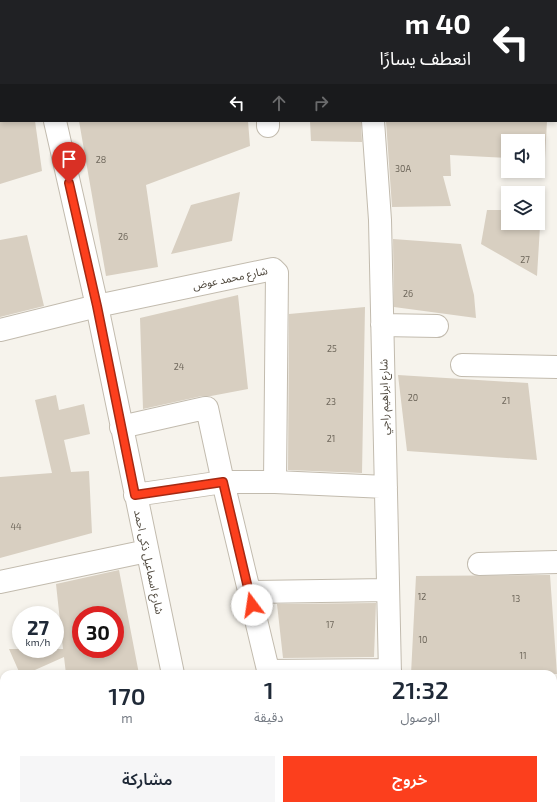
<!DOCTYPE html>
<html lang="ar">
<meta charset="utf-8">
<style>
:root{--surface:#fff;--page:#f6f6f7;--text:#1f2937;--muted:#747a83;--accent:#fc3f1d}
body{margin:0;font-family:"Exo 2","Noto Sans Arabic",sans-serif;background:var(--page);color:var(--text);direction:rtl;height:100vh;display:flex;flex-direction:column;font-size:15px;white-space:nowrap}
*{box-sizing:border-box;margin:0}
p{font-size:13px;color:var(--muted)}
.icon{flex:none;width:22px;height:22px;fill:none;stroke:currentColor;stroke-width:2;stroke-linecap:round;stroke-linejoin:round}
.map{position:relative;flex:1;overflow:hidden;direction:ltr}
.sheet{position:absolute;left:0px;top:670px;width:557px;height:140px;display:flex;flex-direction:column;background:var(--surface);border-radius:12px 12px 0 0;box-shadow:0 2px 6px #0003;direction:rtl}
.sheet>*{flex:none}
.hud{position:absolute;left:0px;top:0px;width:557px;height:122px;box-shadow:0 2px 6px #0003;direction:rtl;background:#202124;color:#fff;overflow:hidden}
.fabs{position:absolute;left:501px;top:134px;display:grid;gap:8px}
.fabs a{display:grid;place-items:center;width:44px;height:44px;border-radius:0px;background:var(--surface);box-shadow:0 2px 6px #0003;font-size:20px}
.speed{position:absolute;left:12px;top:606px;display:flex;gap:8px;font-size:20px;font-weight:700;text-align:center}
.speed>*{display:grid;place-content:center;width:52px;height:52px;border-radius:50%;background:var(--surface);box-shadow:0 2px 6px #0003;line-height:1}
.speed small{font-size:10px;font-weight:400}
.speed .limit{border:6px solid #d22;background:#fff;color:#111}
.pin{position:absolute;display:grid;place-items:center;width:34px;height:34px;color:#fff;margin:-41px -17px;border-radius:50% 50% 50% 0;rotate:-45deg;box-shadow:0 0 4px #0007}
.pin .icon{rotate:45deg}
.me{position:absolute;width:44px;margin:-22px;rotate:346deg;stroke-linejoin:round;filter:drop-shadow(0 0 3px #0008)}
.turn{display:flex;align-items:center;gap:14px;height:84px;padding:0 20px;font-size:18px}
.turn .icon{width:52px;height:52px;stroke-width:2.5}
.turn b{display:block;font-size:28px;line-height:34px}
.lanes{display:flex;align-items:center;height:38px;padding:0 20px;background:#0003;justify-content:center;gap:20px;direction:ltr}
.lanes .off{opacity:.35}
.eta{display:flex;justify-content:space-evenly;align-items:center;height:68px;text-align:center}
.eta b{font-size:24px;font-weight:600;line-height:28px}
.action{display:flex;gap:8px;margin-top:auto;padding:8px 20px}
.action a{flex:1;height:46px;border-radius:0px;background:var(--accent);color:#fff;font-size:16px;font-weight:600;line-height:46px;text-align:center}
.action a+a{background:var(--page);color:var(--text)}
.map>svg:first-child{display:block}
.building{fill:#d8cfc1;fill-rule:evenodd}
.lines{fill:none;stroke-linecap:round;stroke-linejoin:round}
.minor-casing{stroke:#c2bbae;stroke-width:24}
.minor{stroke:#fff;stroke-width:22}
.route-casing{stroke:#a42913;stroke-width:10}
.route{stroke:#fc3f1d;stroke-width:7}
.labels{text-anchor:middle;stroke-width:3;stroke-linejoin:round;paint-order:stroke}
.number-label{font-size:9px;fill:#6e675b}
.street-label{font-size:11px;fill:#4b4439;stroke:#fff}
</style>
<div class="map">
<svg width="557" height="810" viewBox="0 0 557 810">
<rect width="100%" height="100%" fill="#f6f3ec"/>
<path class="building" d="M0 121H35L42 171 0 184Z
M79 121H248L250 146 146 185 158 267 106 276Z
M310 121H361L362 142 311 141Z
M386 121H547L545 159H538V141H508V158L450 155 451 176H443L451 206 392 207Z
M240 192 232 241 171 254 191 205Z
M487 210H508V223H538V210H541L537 276 481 244Z
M27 235 44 306 0 317V240Z
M393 239 461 244 474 295 476 318 394 307Z
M238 295 248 389 211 396H202L143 409 140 318Z
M365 307 362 473 288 470 289 314Z
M398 375 528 383 537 460 407 451Z
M56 395 59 410 84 404 90 434 64 440 71 472 89 471 92 533 0 558V477L52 473 35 400Z
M119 570 139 674H66L64 657 26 674H20L9 649H63L56 584ZM81 615H115V649H81Z
M550 575 557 674H411L416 576Z
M376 603 374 657 283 658 277 604Z"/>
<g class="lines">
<g class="minor-casing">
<path id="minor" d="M29 0V1
M361 1 363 0
M0 89 1 88
M55 121 97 306 173 674
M268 121V126
M373 121 380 220 390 674
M382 325 437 326
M0 330 97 306 273 269 277 273 275 482
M462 365 557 367
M121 427 205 408H207L223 482 269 674
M135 495 223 482H275L386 487
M479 564 557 562
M0 582 147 551
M249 592 388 590
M268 671 390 670
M553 759H557
M202 806 203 810
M393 806V810
M90 810 108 806"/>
</g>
<use href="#minor" class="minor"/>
</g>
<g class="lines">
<g class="route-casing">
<path id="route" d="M69 183 97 306 135 495 223 482 252 605"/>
</g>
<use href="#route" class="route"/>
</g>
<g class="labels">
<g class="number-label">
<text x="101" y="163">28</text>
<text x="403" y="172">30A</text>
<text x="123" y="240">26</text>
<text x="525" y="263">27</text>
<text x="408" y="297">26</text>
<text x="332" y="352">25</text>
<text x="179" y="370">24</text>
<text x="413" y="401">20</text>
<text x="506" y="404">21</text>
<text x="331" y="405">23</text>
<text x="331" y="442">21</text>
<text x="16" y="530">44</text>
<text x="422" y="600">12</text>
<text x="516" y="602">13</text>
<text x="330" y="628">17</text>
<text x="423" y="643">10</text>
<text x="523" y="659">11</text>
</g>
<g class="street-label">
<text transform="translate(230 278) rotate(-12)" y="4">شارع محمد عوض</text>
<text transform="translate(384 397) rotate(-91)" y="4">شارع ابراهيم راجي</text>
<text transform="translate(149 562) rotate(78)" y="4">شارع اسماعيل ذكى احمد</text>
</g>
</g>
</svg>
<div class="fabs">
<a><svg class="icon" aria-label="sound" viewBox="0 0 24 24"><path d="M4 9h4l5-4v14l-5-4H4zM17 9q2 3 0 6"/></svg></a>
<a><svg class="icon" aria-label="layers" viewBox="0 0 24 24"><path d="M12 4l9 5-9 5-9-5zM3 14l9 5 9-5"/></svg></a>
</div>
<div class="speed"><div>27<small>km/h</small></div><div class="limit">30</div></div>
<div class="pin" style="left:69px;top:183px;background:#d93025"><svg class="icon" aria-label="arrive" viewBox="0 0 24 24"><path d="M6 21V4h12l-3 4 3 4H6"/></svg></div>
<svg class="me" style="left:252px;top:605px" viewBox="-20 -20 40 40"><circle r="19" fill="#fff"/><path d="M0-13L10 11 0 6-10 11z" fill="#fc3f1d"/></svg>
<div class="hud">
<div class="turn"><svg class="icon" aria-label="left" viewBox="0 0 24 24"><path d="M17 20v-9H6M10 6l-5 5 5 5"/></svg><div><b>40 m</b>انعطف يسارًا</div></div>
<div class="lanes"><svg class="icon" aria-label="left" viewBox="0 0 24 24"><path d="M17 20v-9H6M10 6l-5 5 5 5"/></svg><svg class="icon off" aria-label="ahead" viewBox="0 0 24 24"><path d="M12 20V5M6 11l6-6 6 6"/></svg><svg class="icon off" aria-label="right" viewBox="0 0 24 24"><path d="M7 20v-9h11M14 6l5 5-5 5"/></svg></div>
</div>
<section class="sheet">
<div class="eta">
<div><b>21:32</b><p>الوصول</p></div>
<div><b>1</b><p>دقيقة</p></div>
<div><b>170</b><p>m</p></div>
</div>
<div class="action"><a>خروج</a><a>مشاركة</a></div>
</section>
</div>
